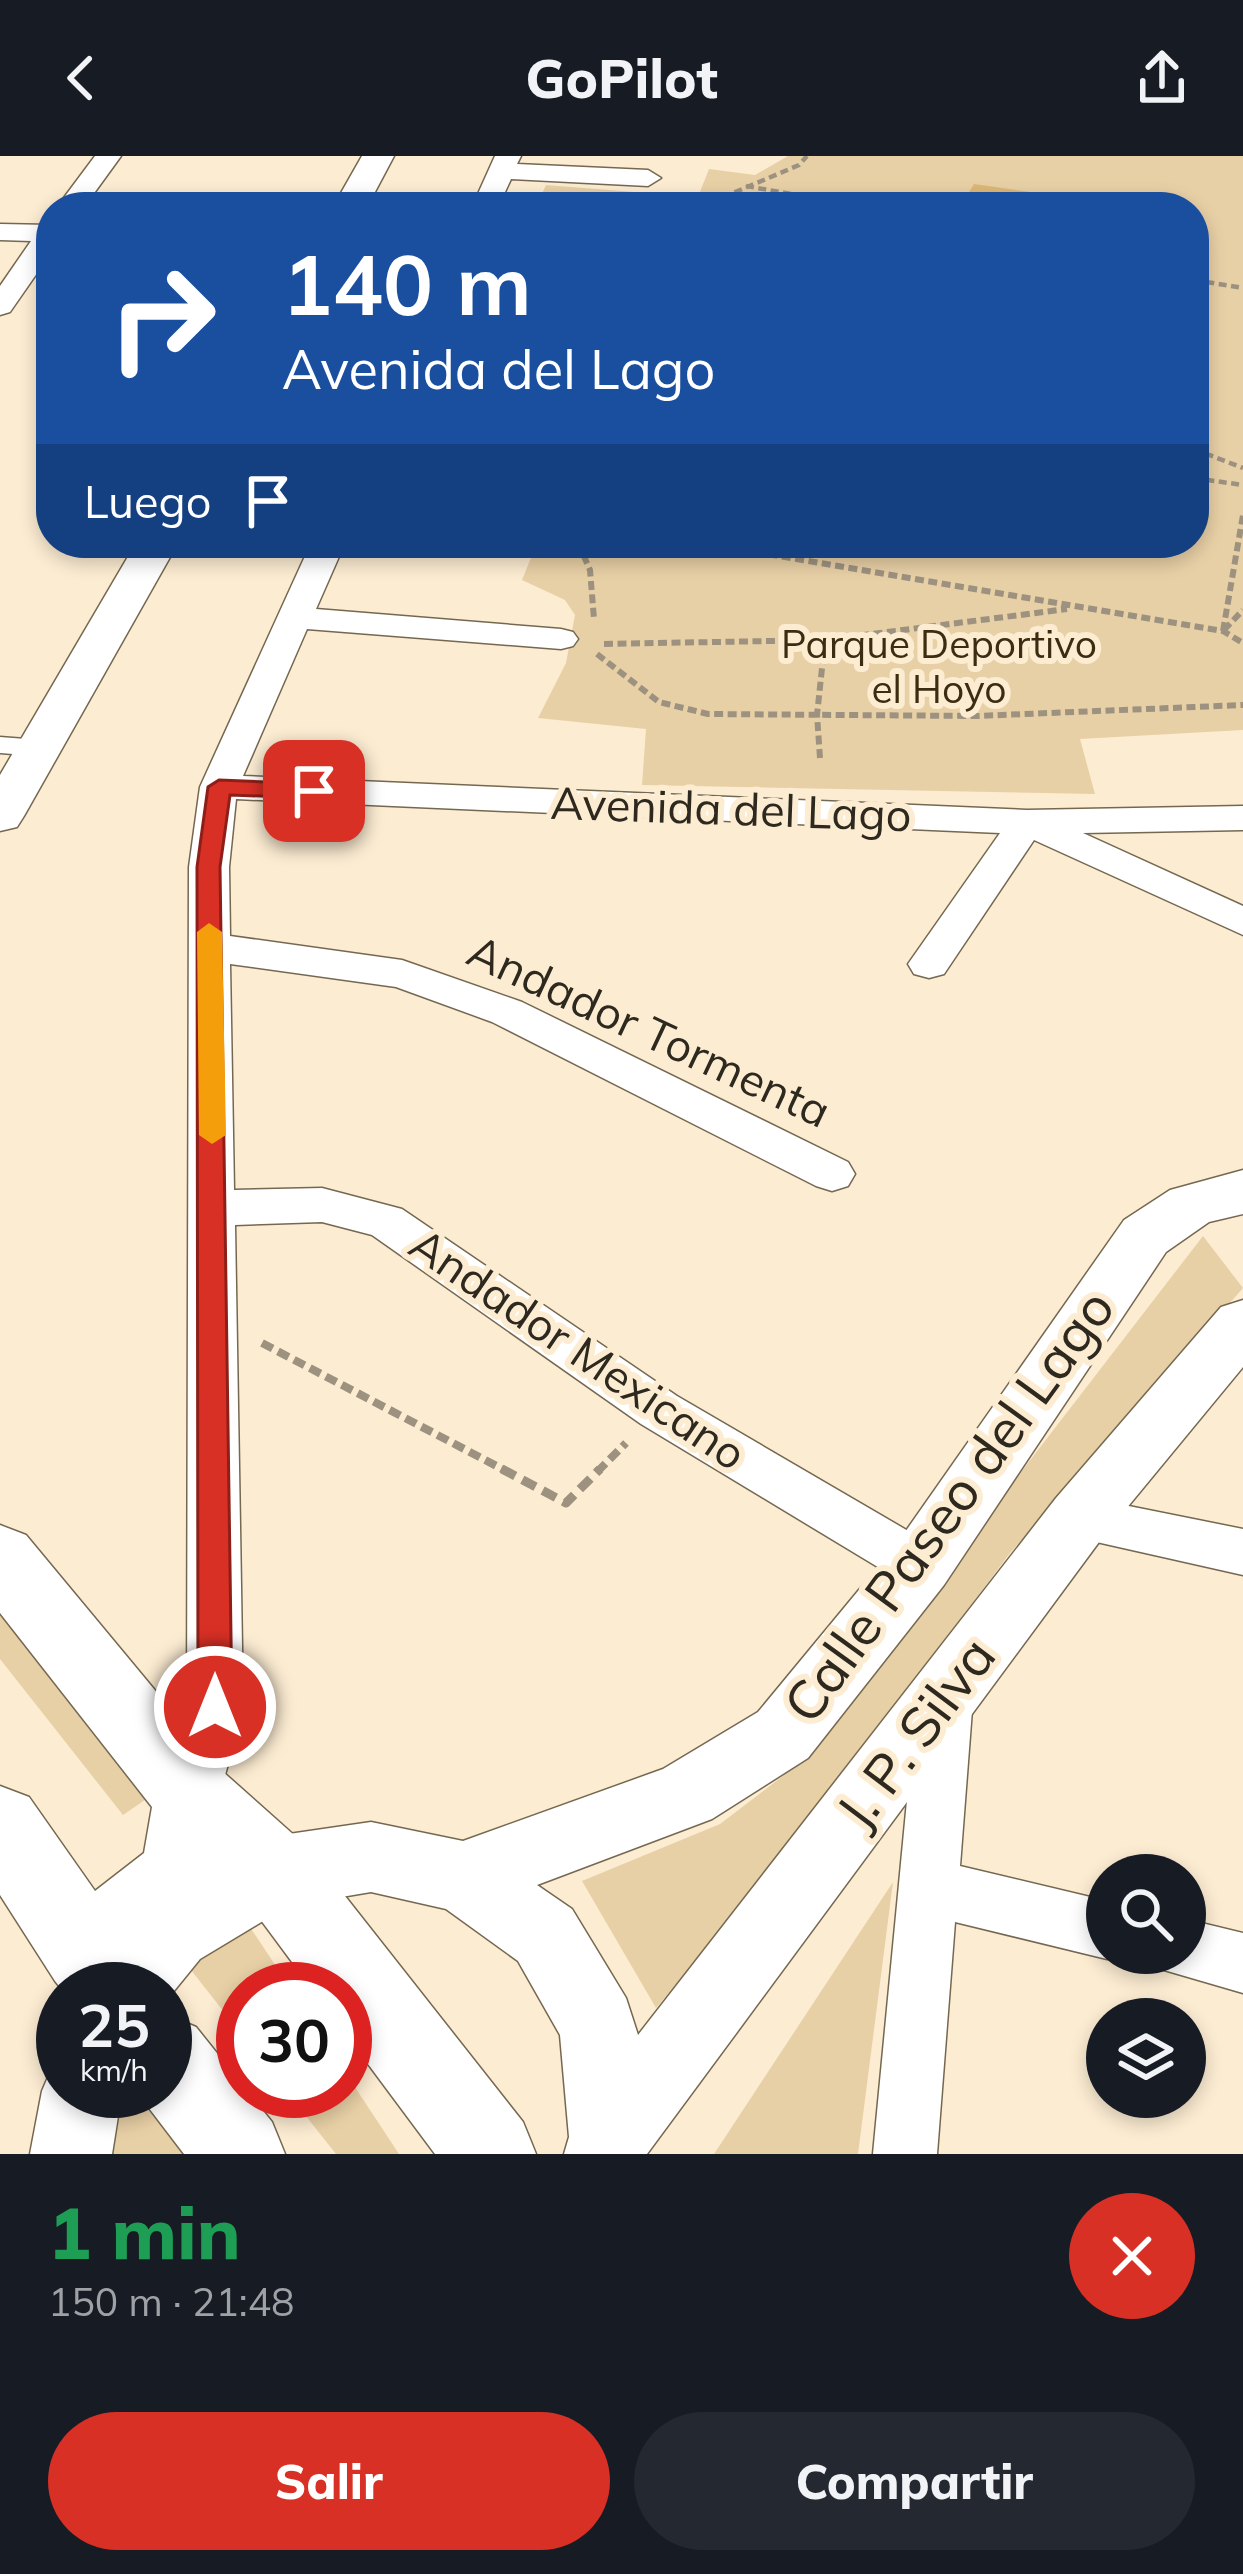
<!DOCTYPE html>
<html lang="es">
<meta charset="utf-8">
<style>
:root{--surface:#171b24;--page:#242831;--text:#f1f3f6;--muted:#9ea1a6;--accent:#d93025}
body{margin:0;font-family:Mulish,sans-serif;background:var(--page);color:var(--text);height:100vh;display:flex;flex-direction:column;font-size:45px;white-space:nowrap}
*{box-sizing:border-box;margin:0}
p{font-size:39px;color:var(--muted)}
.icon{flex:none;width:66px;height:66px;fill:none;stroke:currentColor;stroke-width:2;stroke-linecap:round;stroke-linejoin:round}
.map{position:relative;height:1998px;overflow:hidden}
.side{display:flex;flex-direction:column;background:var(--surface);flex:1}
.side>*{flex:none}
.guide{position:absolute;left:36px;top:36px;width:1173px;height:366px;border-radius:48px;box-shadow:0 6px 18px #0003;background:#1a4fa0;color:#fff;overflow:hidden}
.fabs{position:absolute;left:1086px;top:1698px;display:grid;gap:24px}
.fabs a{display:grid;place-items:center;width:120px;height:120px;border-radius:50%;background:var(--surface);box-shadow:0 6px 18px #0003;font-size:60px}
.speed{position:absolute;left:36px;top:1806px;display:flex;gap:24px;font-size:60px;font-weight:700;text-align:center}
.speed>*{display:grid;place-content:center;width:156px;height:156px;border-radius:50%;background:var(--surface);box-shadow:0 6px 18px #0003;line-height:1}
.speed small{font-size:30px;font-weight:400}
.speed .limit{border:18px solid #d22;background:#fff;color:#111}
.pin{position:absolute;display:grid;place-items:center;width:102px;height:102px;color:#fff;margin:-51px;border-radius:24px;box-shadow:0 6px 18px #0006}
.me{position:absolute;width:132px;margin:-66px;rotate:0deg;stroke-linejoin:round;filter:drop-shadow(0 0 9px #0008)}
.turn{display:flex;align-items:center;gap:42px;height:252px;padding:0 48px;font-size:54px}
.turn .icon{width:156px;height:156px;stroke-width:2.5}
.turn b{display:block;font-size:84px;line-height:102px}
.then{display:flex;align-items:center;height:114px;padding:0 48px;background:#0003;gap:24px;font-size:45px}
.round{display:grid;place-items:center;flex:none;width:126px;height:126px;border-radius:63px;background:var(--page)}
.overview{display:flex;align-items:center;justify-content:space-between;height:204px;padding:0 48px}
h1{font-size:72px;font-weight:800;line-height:90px;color:#1e9e55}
.action{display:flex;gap:24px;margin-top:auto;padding:24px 48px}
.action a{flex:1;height:138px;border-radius:72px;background:var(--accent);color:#fff;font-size:48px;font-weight:800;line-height:138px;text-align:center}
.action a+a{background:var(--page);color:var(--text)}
header{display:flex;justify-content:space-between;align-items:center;height:156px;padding:0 48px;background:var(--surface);font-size:54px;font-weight:800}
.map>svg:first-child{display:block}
.green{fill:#e8d0a6}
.water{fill:#ddb877}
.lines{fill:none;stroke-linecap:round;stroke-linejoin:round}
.pedestrian-casing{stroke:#756851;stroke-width:3}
.minor-casing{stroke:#756851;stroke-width:3}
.tertiary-casing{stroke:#756851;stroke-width:3}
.secondary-casing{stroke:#756851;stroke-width:3}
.path-far3{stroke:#9d927f;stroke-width:4.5;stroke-dasharray:8 4.5;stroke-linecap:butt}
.path-far2{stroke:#9d927f;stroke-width:6;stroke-dasharray:9 4.5;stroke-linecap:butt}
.path-far1{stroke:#9d927f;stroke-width:8;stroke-dasharray:12 6;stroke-linecap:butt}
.path{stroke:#9d927f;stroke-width:9;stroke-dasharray:15 8;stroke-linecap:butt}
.pedestrian{fill:#fff;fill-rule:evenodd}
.minor{fill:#fff;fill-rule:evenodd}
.tertiary{fill:#fff;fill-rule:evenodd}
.secondary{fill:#fff;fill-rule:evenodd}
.route{fill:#d93025;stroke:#8d1f18;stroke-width:3}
.slow{fill:#f59e0b}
.labels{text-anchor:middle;stroke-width:12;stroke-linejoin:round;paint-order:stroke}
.far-park-label{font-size:39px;fill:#3d2d10;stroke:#fcecd2}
.street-label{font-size:45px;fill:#2e291f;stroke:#fcecd2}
.near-street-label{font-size:54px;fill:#2e291f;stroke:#fcecd2}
</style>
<header><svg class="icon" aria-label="back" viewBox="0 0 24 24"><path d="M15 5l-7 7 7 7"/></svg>GoPilot<svg class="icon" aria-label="share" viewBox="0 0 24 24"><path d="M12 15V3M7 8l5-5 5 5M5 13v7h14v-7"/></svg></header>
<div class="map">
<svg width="1243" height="1998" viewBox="0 0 1243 1998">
<rect width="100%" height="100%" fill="#fcecd2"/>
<path class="green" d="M788 0H1243V574L1080 583 1095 638 642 629 646 573 538 562 566 507 575 459 565 444 522 424 537 387H1194V51H536L546 29 698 41 709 13 755 19Z
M1203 1080 1243 1132 1010 1397 775 1711 656 1852 582 1725 720 1668 792 1613Z
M0 1441 155 1637 123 1659 0 1503Z
M893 1726 858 1998H714Z
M244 1762 291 1833H243V1880L187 1809Z
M345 1916 399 1998H336L286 1935H345Z
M105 1935H164L203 1998H101Z"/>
<path class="water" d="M974 28 1094 45 1091 51H960Z"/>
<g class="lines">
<g class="pedestrian-casing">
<path id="pedestrian" d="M0 581 39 584 53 592 39 600 0 597Z"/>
</g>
<g class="minor-casing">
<path id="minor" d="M95 0H121L84 51H57Z
M495 0H521L517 8 648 14 661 22 648 30 511 23 498 51H472Z
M0 68 51 69V97L10 156 0 159V130L31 85 0 84Z
M311 387H345L316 453 561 473 573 476 578 483 573 490 561 493 307 473 243 620 1027 654 1243 650V674L1083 677 1243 750V779L1034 684 944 818 929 822 914 818 908 808 1000 677 236 643 229 711 230 780 402 804 522 846 848 1006 855 1018 848 1030 832 1035 816 1030 492 866 396 831 230 808 234 1034 322 1032 402 1053 677 1240 939 1393 946 1409 939 1425 920 1432 901 1425 641 1268 372 1079 322 1066 235 1069 243 1551 214 1661 194 1669 174 1661 165 1642 187 1551 189 711 200 631Z
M1079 1340 1243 1373V1419L1061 1378 1053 1362 1061 1346Z
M945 1516 965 1523 973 1541 960 1710 1107 1745V1797H1123L1107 1803 955 1766 937 1998H873L917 1541 925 1523Z
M1185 1763 1243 1777V1837L1164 1814 1156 1797H1185Z"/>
</g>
<g class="tertiary-casing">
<path id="tertiary" d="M362 0H394L367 51H333Z
M136 387H178L24 660 17 671 0 675V619Z
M1243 1014V1058L1209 1066 1166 1096 944 1429 808 1602 712 1663 537 1729 572 1753 626 1842 638 1879 1056 1342 1221 1151 1243 1144V1211L1102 1382 647 1998H564L569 1981 560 1879 518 1805 446 1753 371 1736 288 1750 200 1803 165 1846V1833H87L99 1806 146 1751 249 1691 275 1680 371 1666 463 1685 663 1613 758 1556 896 1389 1124 1064 1170 1034Z
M63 1903V1935H122L112 1998H30L42 1935 54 1907Z"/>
</g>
<g class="secondary-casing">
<path id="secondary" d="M0 1369 26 1379 222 1615 304 1688 523 1966 536 1998H435L345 1877V1833H312L246 1744 222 1721 211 1746 142 1803 155 1833 63 1835 55 1825 0 1739V1630L29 1641 95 1735 144 1697 152 1651 0 1457Z
M165 1858 196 1871 272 1966 285 1998H184L136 1935H165Z"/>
</g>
<path class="path-far3" d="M746 30 865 51
M700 51 799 9 807 0
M1194 124 1243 132
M1194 293 1243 312
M1194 322 1243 329"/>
<path class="path-far2" d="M578 387 590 414 594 463
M702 387 1223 475 1243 487
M1224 474 1243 454
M1223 475 1243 359
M604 488 825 484 1067 453
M597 498 659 546 708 558 977 560 1243 549
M820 602 817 559 825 484"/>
<path class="path-far1" d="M262 1187 508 1316
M597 1316 626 1287"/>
<path class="path" d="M502 1313 566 1347 600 1313"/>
<use href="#pedestrian" class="pedestrian"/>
<use href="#minor" class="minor"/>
<use href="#tertiary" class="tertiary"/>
<use href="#secondary" class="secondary"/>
</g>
<path class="route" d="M219 624 314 628 326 635 314 642 230 639 220 711 232 1551 227 1562 215 1566 203 1562 198 1551 197 711 208 631Z"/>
<path class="slow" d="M209 767 222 776 226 979 212 988 199 979 197 776Z"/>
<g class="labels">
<g class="far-park-label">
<text x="939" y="502">Parque Deportivo<tspan x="939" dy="45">el Hoyo</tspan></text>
</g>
<g class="street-label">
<text transform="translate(731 653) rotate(2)" y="16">Avenida del Lago</text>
<text transform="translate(649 875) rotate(25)" y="16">Andador Tormenta</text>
<text transform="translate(578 1193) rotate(34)" y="16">Andador Mexicano</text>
</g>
<g class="near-street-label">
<text transform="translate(949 1350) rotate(-54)" y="19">Calle Paseo del Lago</text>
<text transform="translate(916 1577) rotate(-53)" y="19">J. P. Silva</text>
</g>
</g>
</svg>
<div class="fabs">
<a><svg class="icon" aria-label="search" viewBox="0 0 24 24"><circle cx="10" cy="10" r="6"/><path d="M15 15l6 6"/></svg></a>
<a><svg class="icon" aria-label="layers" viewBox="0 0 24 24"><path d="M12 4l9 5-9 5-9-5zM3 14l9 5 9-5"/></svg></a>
</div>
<div class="speed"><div>25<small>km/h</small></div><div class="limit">30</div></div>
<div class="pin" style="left:314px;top:635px;background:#d93025"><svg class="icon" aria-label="arrive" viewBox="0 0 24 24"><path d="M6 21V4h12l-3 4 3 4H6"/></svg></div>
<svg class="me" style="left:215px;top:1551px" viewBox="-20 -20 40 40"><circle r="17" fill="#d93025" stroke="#fff" stroke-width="3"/><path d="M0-11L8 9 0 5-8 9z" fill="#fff"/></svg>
<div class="guide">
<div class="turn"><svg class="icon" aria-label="right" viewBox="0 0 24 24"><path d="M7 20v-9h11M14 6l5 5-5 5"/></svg><div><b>140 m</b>Avenida del Lago</div></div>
<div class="then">Luego<svg class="icon" aria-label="arrive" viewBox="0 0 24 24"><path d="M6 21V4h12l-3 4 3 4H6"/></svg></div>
</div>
</div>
<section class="side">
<div class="overview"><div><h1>1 min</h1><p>150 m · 21:48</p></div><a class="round" style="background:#d93025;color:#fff"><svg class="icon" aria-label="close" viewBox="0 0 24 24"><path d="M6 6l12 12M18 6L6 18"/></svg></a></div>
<div class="action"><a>Salir</a><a>Compartir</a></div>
</section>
